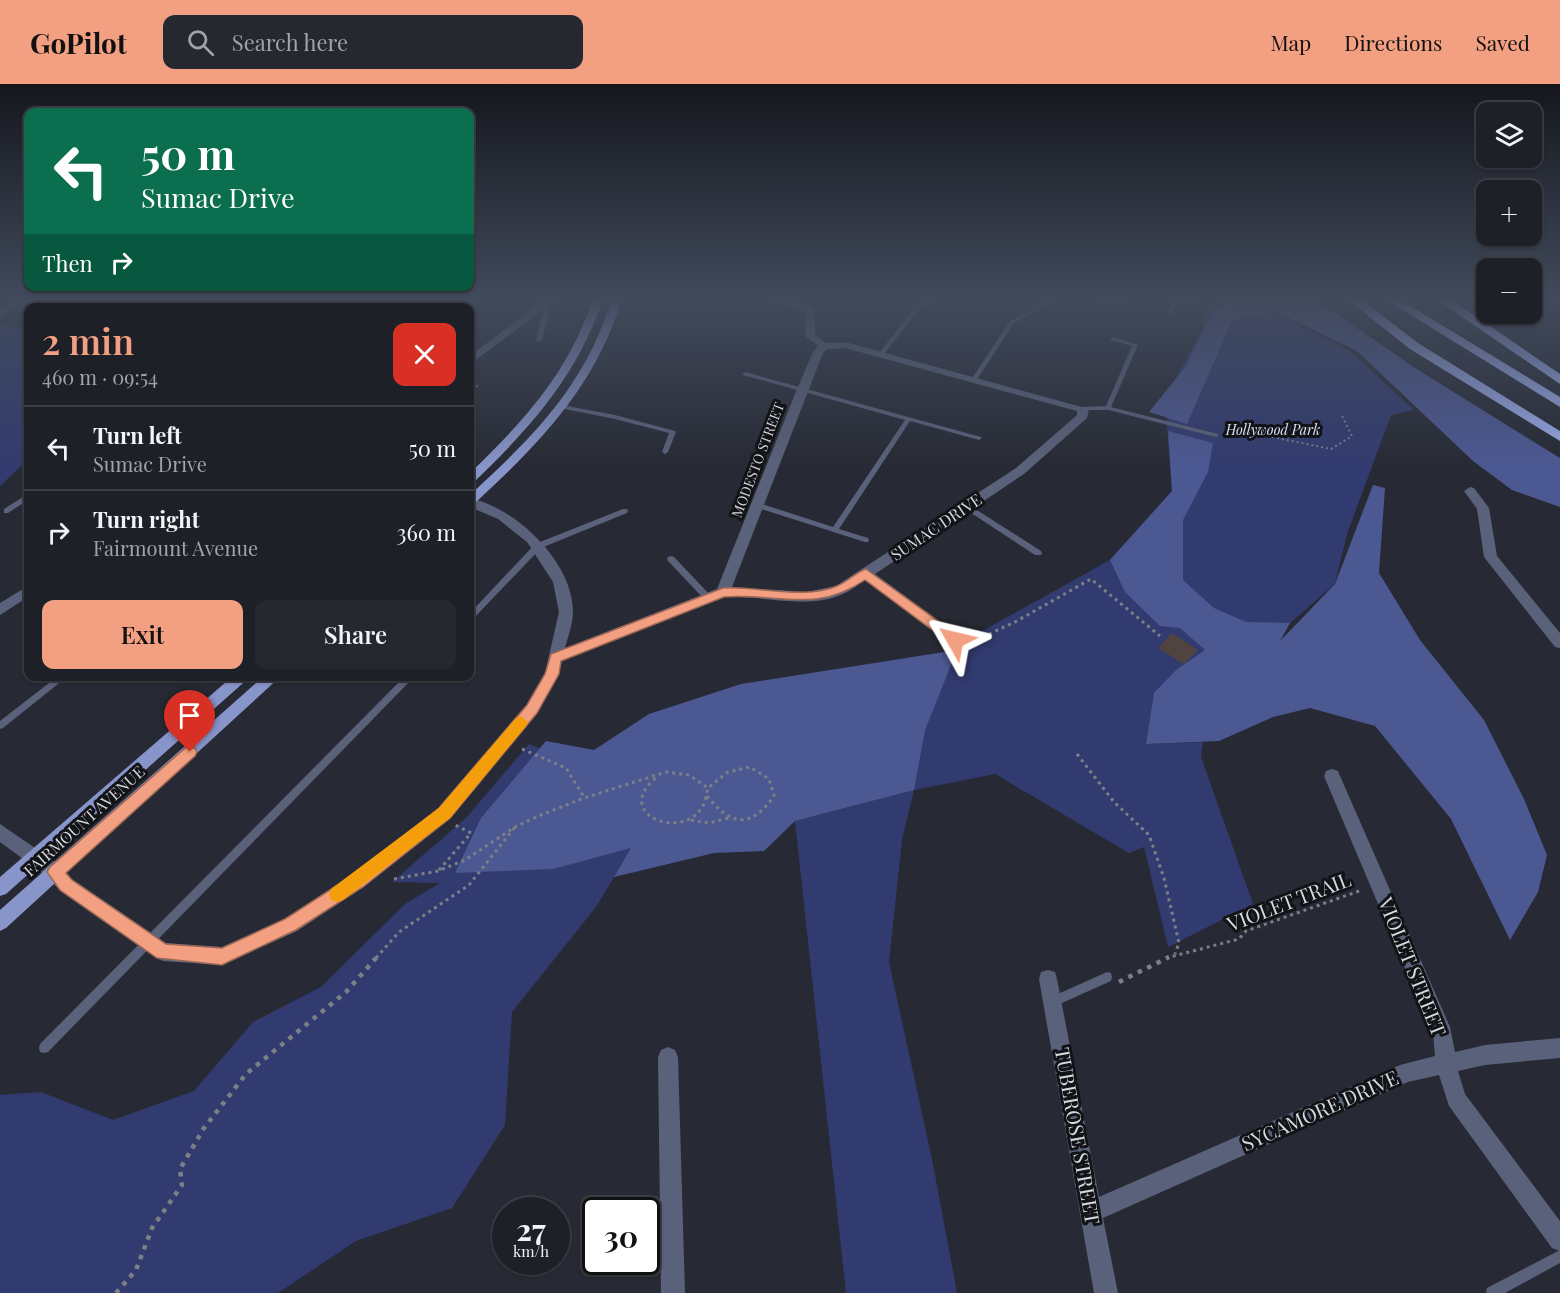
<!DOCTYPE html>
<meta charset="utf-8">
<style>
:root{--surface:#1d2027;--page:#25282f;--text:#f1f3f6;--muted:#a0a3a7;--line:#3b3e44;--accent:#f2a081}
body{margin:0;font-family:"Playfair Display",serif;background:var(--page);color:var(--text);height:100vh;display:flex;flex-direction:column;font-size:22px;white-space:nowrap}
*{box-sizing:border-box;margin:0}
p{font-size:20px;color:var(--muted)}
.icon{flex:none;width:33px;height:33px;fill:none;stroke:currentColor;stroke-width:2;stroke-linecap:round;stroke-linejoin:round}
.map{position:relative;flex:1;overflow:hidden}
.drawer{position:absolute;left:24px;top:219px;width:450px;height:378px;display:flex;flex-direction:column;background:var(--surface);border-radius:12px;box-shadow:0 2px 4px #0004,0 0 0 2px var(--line)}
.drawer>*{flex:none}
.banner{position:absolute;left:24px;top:24px;width:450px;height:183px;border-radius:12px;box-shadow:0 2px 4px #0004,0 0 0 2px var(--line);background:#0b6e4f;color:#fff;overflow:hidden}
.controls{position:absolute;left:1476px;top:18px;display:grid;gap:12px}
.controls a{display:grid;place-items:center;width:66px;height:66px;border-radius:12px;background:var(--surface);box-shadow:0 2px 4px #0004,0 0 0 2px var(--line);font-size:30px}
.speed{position:absolute;left:492px;top:1113px;display:flex;gap:12px;font-size:30px;font-weight:700;text-align:center}
.speed>*{display:grid;place-content:center;width:78px;height:78px;border-radius:50%;background:var(--surface);box-shadow:0 2px 4px #0004,0 0 0 2px var(--line);line-height:1}
.speed small{font-size:15px;font-weight:400}
.speed .limit{border:3px solid #111;border-radius:9px;background:#fff;color:#111}
.pin{position:absolute;display:grid;place-items:center;width:51px;height:51px;color:#fff;margin:-62px -26px;border-radius:50% 50% 50% 0;rotate:-45deg;box-shadow:0 0 6px #0007}
.pin .icon{rotate:45deg}
.me{position:absolute;width:66px;margin:-33px;rotate:307deg;stroke-linejoin:round;filter:drop-shadow(0 0 4px #0008)}
.turn{display:flex;align-items:center;gap:21px;height:126px;padding:0 18px;font-size:27px}
.turn .icon{width:78px;height:78px;stroke-width:2.5}
.turn b{display:block;font-size:42px;line-height:51px}
.then{display:flex;align-items:center;height:57px;padding:0 18px;background:#0003;gap:12px;font-size:22px}
.round{display:grid;place-items:center;flex:none;width:63px;height:63px;border-radius:12px;background:var(--page)}
.summary{display:flex;align-items:center;justify-content:space-between;height:102px;padding:0 18px}
h1{font-size:36px;font-weight:600;line-height:45px;color:var(--accent)}
.primary-button{display:flex;gap:12px;margin-top:auto;padding:12px 18px}
.primary-button a{flex:1;height:69px;border-radius:12px;background:var(--accent);color:#111;font-size:24px;font-weight:600;line-height:69px;text-align:center}
.primary-button a+a{background:var(--page);color:var(--text)}
ul{padding:0;list-style:none}
li{display:flex;align-items:center;gap:18px;height:84px;padding:0 18px;border-top:2px solid var(--line)}
li div{flex:1}
li b{display:block;font-size:22px}
li em{font-style:normal}
header{display:flex;align-items:center;gap:36px;box-sizing:border-box;height:84px;padding:0 30px;background:var(--accent);color:#111}
header strong{font-size:28px}
nav{display:flex;gap:33px;margin-inline-start:auto;font-size:21px}
.search{width:420px;height:54px;background:var(--page);display:flex;align-items:center;gap:15px;box-sizing:border-box;padding:0 21px;border-radius:12px;color:var(--muted);font-size:22px}
.map>svg:first-child{display:block}
.green{fill:#323b6f}
.forest{fill:#4c5892}
.building{fill:#514440}
.lines{fill:none;stroke-linecap:round;stroke-linejoin:round}
.path-far2{stroke:#7d7f87;stroke-width:2;stroke-dasharray:2 3;stroke-linecap:butt}
.path-far1{stroke:#7d7f87;stroke-width:3;stroke-dasharray:3 4;stroke-linecap:butt}
.path{stroke:#7d7f87;stroke-width:4.5;stroke-dasharray:4.5 6;stroke-linecap:butt}
.lane{fill:#5a617a;fill-rule:evenodd}
.street{fill:#5a617a;fill-rule:evenodd}
.primary{fill:#8895ca;fill-rule:evenodd}
.highway{fill:#9aaaea;fill-rule:evenodd}
.route{fill:#f2a081;stroke:#9d6854;stroke-width:1.5}
.slow{fill:#f59e0b}
.labels{text-anchor:middle;stroke-width:6;stroke-linejoin:round;paint-order:stroke}
.far-park-label{font-size:14px;font-style:italic;fill:#dbe0f2;stroke:#111317}
.far-street-label{font-size:14px;fill:#d7d9df;stroke:#111317}
.street-label{font-size:16px;fill:#d7d9df;stroke:#111317}
.near-street-label{font-size:20px;fill:#d7d9df;stroke:#111317}
</style>
<header>
<strong>GoPilot</strong>
<div class="search"><svg class="icon" aria-label="search" viewBox="0 0 24 24"><circle cx="10" cy="10" r="6"/><path d="M15 15l6 6"/></svg>Search here</div>
<nav><a>Map</a><a>Directions</a><a>Saved</a></nav>
</header>
<div class="map">
<svg width="1560" height="1209" viewBox="0 0 1560 1209">
<rect width="100%" height="100%" fill="#272a34"/>
<path class="green" d="M115 215H283L249 224 194 223 171 219 135 223H94Z
M401 215H481L470 224 389 223Z
M1225 215H1248L1350 267 1414 326 1391 331 1347 450 1335 500 1290 539 1261 571 1148 646 1146 660 1203 658 1201 673 1253 820 1168 863 1144 763 1129 769 995 690 914 706 902 756 889 878 933 1080 957 1209H846L795 737 899 710 623 778 596 823 512 928 505 1041 452 1124 356 1157 278 1209H0V1011L41 1008 113 1036 194 1007 253 938 321 903 405 820 440 799 392 798 466 734 529 660 583 681 930 576 1110 476 1172 407 1165 315 1203 244 1208 223Z
M0 240 28 248V382H21L0 402Z"/>
<path class="forest" d="M1229 215H1315L1415 284 1560 374V423L1512 406 1473 377 1357 267 1275 227 1232 237 1187 340 1149 328 1186 282 1212 229Z
M1168 347 1213 359 1208 388 1183 436V496L1214 524 1246 538 1290 539 1280 557 1335 500 1373 401 1385 404 1379 489 1420 556 1484 636 1524 715 1547 771 1538 808 1510 856 1451 735 1375 642 1310 624 1273 633 1219 657 1146 660 1154 609 1176 586 1205 566 1180 544 1160 542 1125 508 1110 476 1172 407Z
M957 566 925 646 914 706 795 737 764 767 714 769 614 793 631 764 553 785 455 789 481 734 546 657 594 666 649 630 741 600Z"/>
<path class="building" d="M1172 549 1198 566 1184 580 1158 564Z"/>
<g class="lines">
<path class="path-far2" d="M1185 216 1199 222
M1199 221 1230 228
M1228 344 1331 365 1352 352 1342 332"/>
<path class="path-far1" d="M970 559 1015 538 1091 495 1160 552
M522 665 566 684 584 713
M1077 670 1114 718 1149 751 1164 794 1179 859 1175 870
M707 712C731 742 751 745 774 712L769 695 750 683 728 688 708 704
M691 736 709 739 729 734
M439 786 471 749 455 741
M394 795 438 787 465 776 515 743 536 733 584 714 666 688 689 691 708 704C706 711 705 721 700 726 681 752 628 735 645 706 647 701 654 696 658 692
M376 874 399 848 469 801 515 743
M1166 874 1239 855 1246 847 1362 806"/>
<path class="path" d="M1119 898 1169 873
M116 1209 136 1186 152 1144 182 1101 180 1085 204 1044 246 990 346 908 377 873"/>
<path class="lane" d="M929 215H936L917 228 883 271H879V269L913 226Z
M1052 215H1059L1014 239 976 297H972L971 296 1010 237Z
M1098 215H1127L1124 217H1101Z
M1173 215H1179L1172 230H1168L1167 229Z
M541 219 543 220 549 228 542 256 539 258 536 256 543 228 538 221Z
M1113 253 1138 261 1111 323 1218 350V352L1216 353 1108 326H1081V324L1083 323 1106 322 1132 262 1111 256 1110 255Z
M745 288 981 353 982 354 979 356 910 337 839 445 868 454 869 456 868 458H865L755 423 754 421 757 419H759L833 443 905 336 743 291 742 290Z
M470 298 479 302 476 304 470 302Z
M562 321 615 331 675 347 676 348 668 368 665 370 662 368 669 349 615 335 560 324 559 323Z
M26 411H28V416L8 429H4V425Z
M965 421H969L1041 467 1042 469 1041 471H1035L965 425Z
M623 425H627L628 427 627 429 541 464 473 535 470 536V529L535 460Z
M671 472 674 473 711 512 712 514 711 516H705L668 477 667 475 668 473Z
M58 592H68L3 644 0 645V637Z
M405 592H415L48 968 44 969 40 968 39 964 40 960Z
M1107 888 1111 889 1112 893 1111 897 1053 923 1049 922 1048 918 1049 914Z
M1560 1166V1179L1505 1209H1486L1487 1204Z"/>
<path class="street" d="M19 215H32L0 232V225Z
M335 215H347L336 224H324Z
M545 215H558L470 280V272Z
M767 215H783L814 225 815 251 826 259H849L1089 325 1087 334 1024 390 875 490 960 552 962 556 960 560H950L865 496C859 500 852 506 845 509 809 527 763 511 724 513L562 577 559 590 537 629 451 734 363 803 297 847 222 881 163 877 156 874 60 807 49 794 0 758V740L61 782 72 795 166 859 222 863 285 835 351 791 439 724 527 621 545 589 559 528 553 498 527 458 498 435 470 423V414C516 424 573 478 573 528 573 539 568 553 565 564L717 505 797 305 813 268 818 262 805 252 806 229ZM845 264 1077 327V331L1016 384 836 502 806 508 732 503 823 269 827 265Z
M1538 215H1551L1556 219 1551 222Z
M1470 403 1474 404 1489 424 1497 472 1560 549V564L1555 563 1484 473 1477 425 1464 407Z
M28 502V513L0 531V519Z
M1332 685 1338 687 1340 692 1450 943 1455 968 1485 961 1560 954V974L1485 981 1458 987 1465 1010 1560 1137V1167L1552 1164 1449 1022 1439 991 1408 998 1103 1134 1118 1209H1094L1039 895 1041 888 1048 886 1055 888 1057 895 1099 1113 1400 981 1435 972 1433 950 1324 692 1326 687Z
M668 963 675 966 678 973 685 1209H661L658 973 661 966Z"/>
<path class="primary" d="M593 215H603C577 292 532 342 474 398L470 399V389C525 336 568 289 593 215Z
M612 215H622C595 303 540 359 474 420L470 421V411C535 351 585 301 612 215Z
M233 592H251L6 810 0 812V793Z
M264 592H281L6 844 0 847V826Z"/>
<path class="highway" d="M1347 215H1361L1418 259 1560 347V357L1410 265Z
M1385 215H1399L1560 313V323Z
M1436 215H1450L1560 290V300Z"/>
</g>
<linearGradient id="sky" x2="0" y2="1"><stop stop-color="#15171d"/><stop offset="0.56" stop-color="#414a5c"/><stop offset="1" stop-color="#414a5c" stop-opacity="0"/></linearGradient>
<rect width="1560" height="384" fill="url(#sky)"/>
<path class="route" d="M866 485 960 553V560H951L865 496C814 530 780 509 724 513L561 577 559 590 537 629 450 734 363 803 296 846 228 878 222 881 157 874 60 806 47 788 50 783 185 664H195L197 668 195 672 66 789 72 796 166 860 222 864 285 835 352 792 439 724 527 621 545 590 551 570 723 504C758 502 805 516 837 502 847 498 855 489 866 485Z"/>
<path class="slow" d="M521 632 528 638 526 642 450 734 343 816 337 818 331 816 329 811 331 805 439 724 516 634Z"/>
<g class="labels">
<g class="far-park-label">
<text x="1273" y="351">Hollywood Park</text>
</g>
<g class="far-street-label">
<text transform="translate(758 376) rotate(-69)" y="5">MODESTO STREET</text>
</g>
<g class="street-label">
<text transform="translate(936 443) rotate(-34)" y="6">SUMAC DRIVE</text>
<text transform="translate(84 737) rotate(-42)" y="6">FAIRMOUNT AVENUE</text>
</g>
<g class="near-street-label">
<text transform="translate(1289 818) rotate(-21)" y="7">VIOLET TRAIL</text>
<text transform="translate(1412 883) rotate(68)" y="7">VIOLET STREET</text>
<text transform="translate(1320 1027) rotate(-24)" y="7">SYCAMORE DRIVE</text>
<text transform="translate(1077 1052) rotate(80)" y="7">TUBEROSE STREET</text>
</g>
</g>
</svg>
<div class="controls">
<a><svg class="icon" aria-label="layers" viewBox="0 0 24 24"><path d="M12 4l9 5-9 5-9-5zM3 14l9 5 9-5"/></svg></a>
<a>+</a>
<a>−</a>
</div>
<div class="speed"><div>27<small>km/h</small></div><div class="limit">30</div></div>
<div class="pin" style="left:190px;top:668px;background:#d93025"><svg class="icon" aria-label="arrive" viewBox="0 0 24 24"><path d="M6 21V4h12l-3 4 3 4H6"/></svg></div>
<svg class="me" style="left:955px;top:556px" viewBox="-20 -20 40 40"><path d="M0-17L14 15 0 8-14 15z" fill="#f2a081" stroke="#fff" stroke-width="4"/></svg>
<div class="banner">
<div class="turn"><svg class="icon" aria-label="left" viewBox="0 0 24 24"><path d="M17 20v-9H6M10 6l-5 5 5 5"/></svg><div><b>50 m</b>Sumac Drive</div></div>
<div class="then">Then<svg class="icon" aria-label="right" viewBox="0 0 24 24"><path d="M7 20v-9h11M14 6l5 5-5 5"/></svg></div>
</div>
<section class="drawer">
<div class="summary"><div><h1>2 min</h1><p>460 m · 09:54</p></div><a class="round" style="background:#d93025;color:#fff"><svg class="icon" aria-label="close" viewBox="0 0 24 24"><path d="M6 6l12 12M18 6L6 18"/></svg></a></div>
<ul>
<li><svg class="icon" aria-label="left" viewBox="0 0 24 24"><path d="M17 20v-9H6M10 6l-5 5 5 5"/></svg><div><b>Turn left</b><p>Sumac Drive</p></div><em>50 m</em></li>
<li><svg class="icon" aria-label="right" viewBox="0 0 24 24"><path d="M7 20v-9h11M14 6l5 5-5 5"/></svg><div><b>Turn right</b><p>Fairmount Avenue</p></div><em>360 m</em></li>
</ul>
<div class="primary-button"><a>Exit</a><a>Share</a></div>
</section>
</div>
